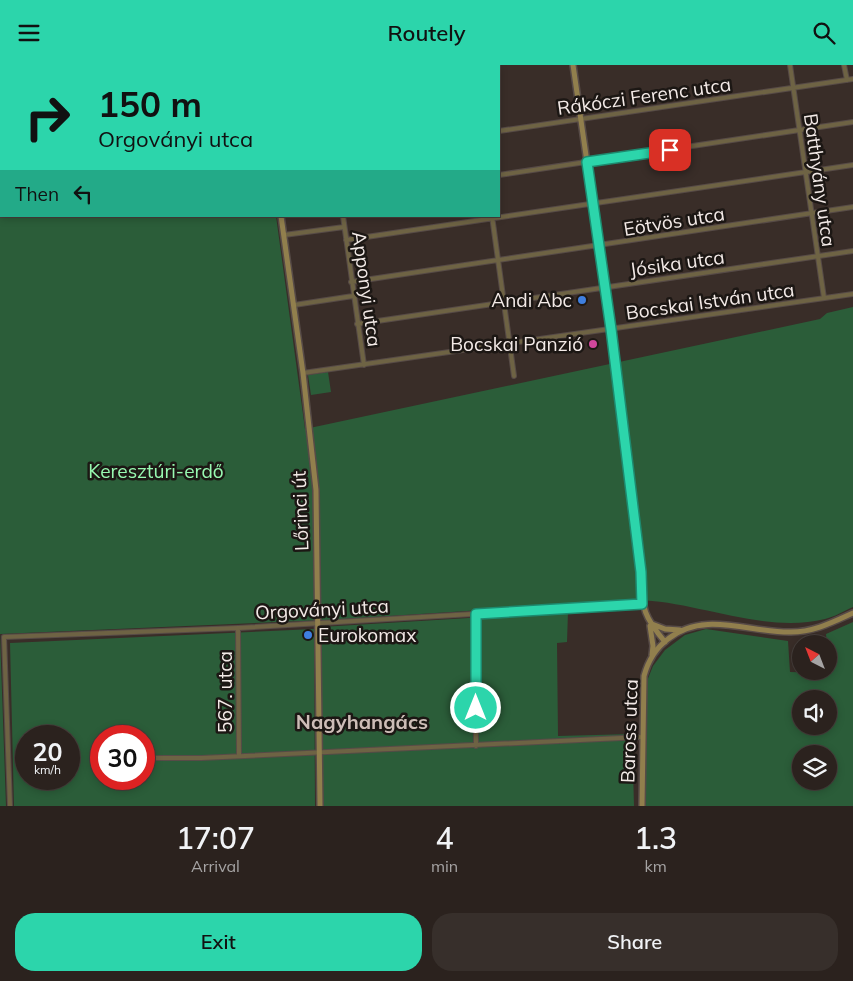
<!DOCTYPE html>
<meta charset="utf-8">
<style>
:root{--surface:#2b221e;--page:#372f2b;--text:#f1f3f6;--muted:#a6a4a4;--line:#473f3c;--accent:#2cd5ab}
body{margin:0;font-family:Mulish,sans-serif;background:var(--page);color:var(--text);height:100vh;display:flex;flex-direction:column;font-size:19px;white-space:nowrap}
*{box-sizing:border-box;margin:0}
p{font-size:16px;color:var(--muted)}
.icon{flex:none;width:28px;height:28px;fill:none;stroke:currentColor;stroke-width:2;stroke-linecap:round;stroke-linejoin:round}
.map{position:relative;height:741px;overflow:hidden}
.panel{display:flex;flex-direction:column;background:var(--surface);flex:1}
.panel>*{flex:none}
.guide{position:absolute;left:0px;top:0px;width:500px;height:152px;box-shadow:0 2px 8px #0003,0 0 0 1px var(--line);background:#2cd5ab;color:#111;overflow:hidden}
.needle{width:32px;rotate:318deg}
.buttons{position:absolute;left:792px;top:570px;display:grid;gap:10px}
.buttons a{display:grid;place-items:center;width:45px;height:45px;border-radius:50%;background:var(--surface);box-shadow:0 2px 8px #0003,0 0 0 1px var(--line);font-size:25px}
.speed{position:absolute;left:15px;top:660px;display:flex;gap:10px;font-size:25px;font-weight:700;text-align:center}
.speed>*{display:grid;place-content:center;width:65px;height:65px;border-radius:50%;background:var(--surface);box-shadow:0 2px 8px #0003,0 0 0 1px var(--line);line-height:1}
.speed small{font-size:12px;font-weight:400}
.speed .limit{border:8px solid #d22;background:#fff;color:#111}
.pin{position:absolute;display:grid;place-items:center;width:42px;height:42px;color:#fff;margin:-21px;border-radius:10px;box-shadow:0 2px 8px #0006}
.me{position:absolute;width:55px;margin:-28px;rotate:0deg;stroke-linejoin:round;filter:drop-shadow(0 0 4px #0008)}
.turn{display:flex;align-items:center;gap:18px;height:105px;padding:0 15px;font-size:22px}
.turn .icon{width:65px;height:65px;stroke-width:2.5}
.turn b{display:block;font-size:35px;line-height:42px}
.then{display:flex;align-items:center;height:48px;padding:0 15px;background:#0003;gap:10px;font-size:19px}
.eta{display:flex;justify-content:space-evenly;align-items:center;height:85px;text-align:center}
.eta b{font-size:30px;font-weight:600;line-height:35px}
.button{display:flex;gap:10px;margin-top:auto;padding:10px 15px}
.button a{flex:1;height:58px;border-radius:20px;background:var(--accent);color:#111;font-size:20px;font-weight:600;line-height:58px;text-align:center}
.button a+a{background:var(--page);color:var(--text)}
header{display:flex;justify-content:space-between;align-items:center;height:65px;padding:0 15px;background:var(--accent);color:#111;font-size:22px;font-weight:600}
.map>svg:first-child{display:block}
.green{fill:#2b5d39;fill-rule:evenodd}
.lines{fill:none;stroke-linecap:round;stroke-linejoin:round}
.street-casing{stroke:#574b47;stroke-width:6}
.secondary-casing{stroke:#574b47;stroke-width:8}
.street{stroke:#6e6344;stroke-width:4}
.secondary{stroke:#917f4d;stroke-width:5}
.route-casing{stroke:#1d8a6f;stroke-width:12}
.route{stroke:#2cd5ab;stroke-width:9}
.shop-dot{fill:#3f7fe0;stroke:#1c1714;stroke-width:2}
.hotel-dot{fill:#d1479c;stroke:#1c1714;stroke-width:2}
.labels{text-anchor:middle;stroke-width:5;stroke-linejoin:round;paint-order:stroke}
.street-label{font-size:19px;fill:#f3eae7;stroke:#1c1714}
.poi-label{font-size:19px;fill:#f3eae7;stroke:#1c1714;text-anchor:end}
.park-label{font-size:19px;fill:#98f9b1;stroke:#1c1714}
.neighbourhood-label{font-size:20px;font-weight:bold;fill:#cdbdb7;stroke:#1c1714}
</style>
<header><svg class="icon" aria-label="menu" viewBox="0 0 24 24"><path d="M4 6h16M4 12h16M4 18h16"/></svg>Routely<svg class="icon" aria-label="search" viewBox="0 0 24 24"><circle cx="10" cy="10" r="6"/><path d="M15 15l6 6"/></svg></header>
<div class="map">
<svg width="853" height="741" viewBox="0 0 853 741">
<rect width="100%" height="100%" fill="#392d28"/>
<path class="green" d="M0 0H254L1 1V151H276L305 364 820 254 827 248 853 242V542C844 546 834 552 825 554 764 569 696 536 637 535L326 555 0 569 6 741H0Z
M328 307 331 327 311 330 308 310Z
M568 547 567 577 557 578 558 671 632 669 634 741H323L321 562Z
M853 557V741H646L645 621 653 601 665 585 685 570 706 564 788 576 790 607 828 608 829 579H827L826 569ZM801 634H829V661H801ZM801 689H829V716H801Z
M314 564 315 741H14L10 578ZM26 671H69V714H26ZM101 671H144V714H101Z"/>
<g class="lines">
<g class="street-casing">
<path id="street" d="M396 0V1
M790 0 824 233
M844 0 847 15
M461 1 469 0
M499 66 853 14
M499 110 853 57
M343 151 364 300
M492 151 514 311
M284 170 344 162
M346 175 853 100
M351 217 853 142
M294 240 353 231
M357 259 853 186
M303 308 853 229
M475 549 476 681
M238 563 239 691
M144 693H201L642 672
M10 741 4 572 238 563 642 539"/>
</g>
<g class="secondary-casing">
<path id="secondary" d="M259 0V1
M573 0 611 264 641 507C643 543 641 548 665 577
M281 151 303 308 316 425 320 741
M652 559 665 564 680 565
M650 561 653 581 652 590
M642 741 644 611C648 596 656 583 668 574 704 545 750 568 791 567 814 567 833 557 853 548"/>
</g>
<use href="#street" class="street"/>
<use href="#secondary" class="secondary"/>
</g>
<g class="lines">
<g class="route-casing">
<path id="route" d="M476 643V549L642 539 641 507 611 264 587 97 670 85"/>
</g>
<use href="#route" class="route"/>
</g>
<g class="shop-dot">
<circle cx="582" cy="235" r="5"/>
<circle cx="308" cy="570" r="5"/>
</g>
<circle class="hotel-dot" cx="593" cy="279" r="5"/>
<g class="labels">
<g class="street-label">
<text transform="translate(644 31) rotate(-8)" y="7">Rákóczi Ferenc utca</text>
<text transform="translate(820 115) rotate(82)" y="7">Batthyány utca</text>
<text transform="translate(674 156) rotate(-9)" y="7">Eötvös utca</text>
<text transform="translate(677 198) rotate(-8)" y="7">Jósika utca</text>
<text transform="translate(367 224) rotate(82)" y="7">Apponyi utca</text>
<text transform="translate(710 236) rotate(-8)" y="7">Bocskai István utca</text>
<text transform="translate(300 446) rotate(-92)" y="7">Lőrinci út</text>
<text transform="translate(322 544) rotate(-3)" y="7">Orgoványi utca</text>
<text transform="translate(225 627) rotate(-90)" y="7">567. utca</text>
<text transform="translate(629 666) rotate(-88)" y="7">Baross utca</text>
</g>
<g class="poi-label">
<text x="572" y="242">Andi Abc</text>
<text x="583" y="286">Bocskai Panzió</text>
<text x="318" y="577" text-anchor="start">Eurokomax</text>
</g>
<g class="park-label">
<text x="156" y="413">Keresztúri-erdő</text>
</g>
<g class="neighbourhood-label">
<text x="362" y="664">Nagyhangács</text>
</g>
</g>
</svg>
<div class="buttons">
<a><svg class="needle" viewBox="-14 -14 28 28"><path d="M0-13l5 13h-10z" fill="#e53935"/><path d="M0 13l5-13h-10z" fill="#a6a4a4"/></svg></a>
<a><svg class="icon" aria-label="sound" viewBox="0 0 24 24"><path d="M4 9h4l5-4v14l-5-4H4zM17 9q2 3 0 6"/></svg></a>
<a><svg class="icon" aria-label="layers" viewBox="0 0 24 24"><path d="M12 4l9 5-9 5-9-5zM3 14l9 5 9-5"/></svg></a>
</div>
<div class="speed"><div>20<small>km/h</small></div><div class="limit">30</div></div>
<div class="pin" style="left:670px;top:85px;background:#d93025"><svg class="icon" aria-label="arrive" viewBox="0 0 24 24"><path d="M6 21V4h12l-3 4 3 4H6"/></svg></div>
<svg class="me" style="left:476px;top:643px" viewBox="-20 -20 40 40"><circle r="17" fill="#2cd5ab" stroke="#fff" stroke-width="3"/><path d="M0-11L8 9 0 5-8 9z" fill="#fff"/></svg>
<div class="guide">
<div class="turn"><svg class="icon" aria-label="right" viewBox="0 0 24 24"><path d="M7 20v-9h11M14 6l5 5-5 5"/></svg><div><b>150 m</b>Orgoványi utca</div></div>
<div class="then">Then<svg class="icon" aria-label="left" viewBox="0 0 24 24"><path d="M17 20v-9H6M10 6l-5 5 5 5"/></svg></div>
</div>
</div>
<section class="panel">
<div class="eta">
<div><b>17:07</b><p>Arrival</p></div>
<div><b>4</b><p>min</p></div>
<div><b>1.3</b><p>km</p></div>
</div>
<div class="button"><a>Exit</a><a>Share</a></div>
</section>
